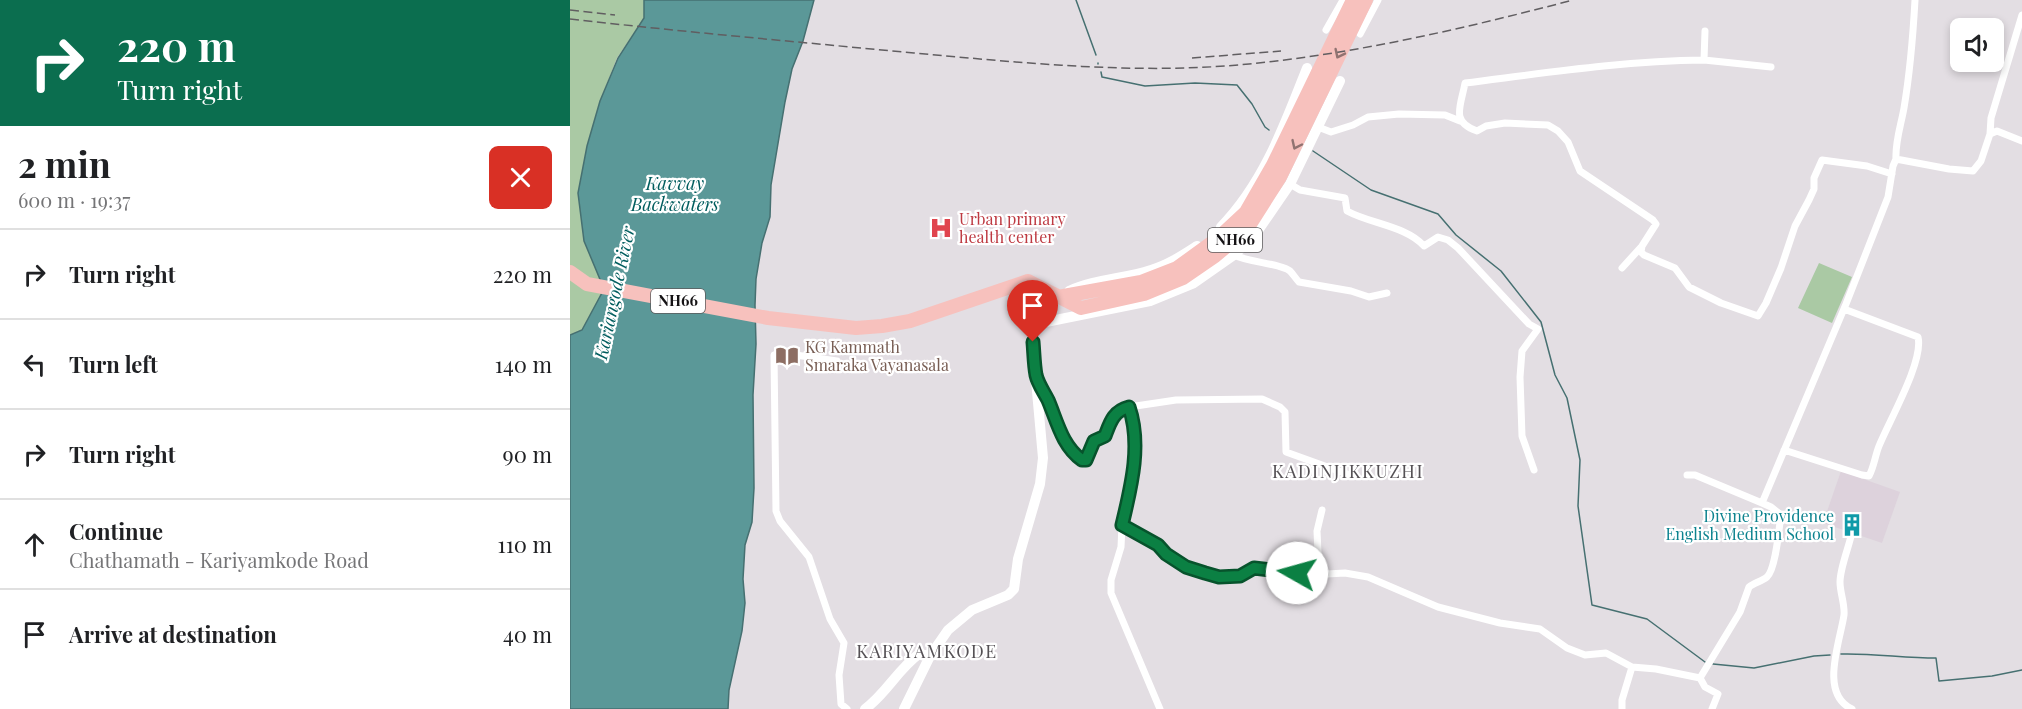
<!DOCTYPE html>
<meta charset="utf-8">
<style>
:root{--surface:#fff;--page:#f6f6f6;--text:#202124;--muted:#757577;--line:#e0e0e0}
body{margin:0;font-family:"Playfair Display",serif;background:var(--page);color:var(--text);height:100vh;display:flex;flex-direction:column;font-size:22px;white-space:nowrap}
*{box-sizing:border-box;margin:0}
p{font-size:20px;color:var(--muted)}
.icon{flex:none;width:33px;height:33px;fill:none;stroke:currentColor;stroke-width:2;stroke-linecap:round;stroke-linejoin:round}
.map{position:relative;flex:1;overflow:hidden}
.details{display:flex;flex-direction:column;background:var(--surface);width:570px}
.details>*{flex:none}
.top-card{background:#0b6e4f;color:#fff;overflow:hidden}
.buttons{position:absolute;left:1380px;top:18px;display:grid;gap:12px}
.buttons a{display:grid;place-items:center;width:54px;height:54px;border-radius:9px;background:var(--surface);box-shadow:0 3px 9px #0003;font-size:30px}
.pin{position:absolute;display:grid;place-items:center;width:51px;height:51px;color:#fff;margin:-62px -26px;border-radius:50% 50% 50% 0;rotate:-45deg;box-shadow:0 0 6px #0007}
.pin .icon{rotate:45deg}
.me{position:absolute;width:66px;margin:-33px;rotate:277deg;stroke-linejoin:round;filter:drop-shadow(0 0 4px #0008)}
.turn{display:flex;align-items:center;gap:21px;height:126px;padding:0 18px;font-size:27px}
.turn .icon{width:78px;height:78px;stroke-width:2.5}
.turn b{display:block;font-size:42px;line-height:51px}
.round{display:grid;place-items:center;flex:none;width:63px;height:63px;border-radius:9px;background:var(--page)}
.summary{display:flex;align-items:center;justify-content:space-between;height:102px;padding:0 18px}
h1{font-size:36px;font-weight:700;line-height:45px}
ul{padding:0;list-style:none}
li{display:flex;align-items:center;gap:18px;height:90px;padding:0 18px;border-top:2px solid var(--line)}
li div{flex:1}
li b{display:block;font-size:22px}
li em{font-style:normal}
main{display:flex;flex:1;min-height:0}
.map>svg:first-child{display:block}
.built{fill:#ddd2dc}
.green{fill:#aac9a4}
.water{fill:#5b9898;stroke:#467071;stroke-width:1.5}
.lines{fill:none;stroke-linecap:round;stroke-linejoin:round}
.stream{stroke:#467071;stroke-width:1.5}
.street{stroke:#fff;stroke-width:7}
.secondary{stroke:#fff;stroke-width:10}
.highway{stroke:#f7c1bd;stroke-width:14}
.rail{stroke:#615e61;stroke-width:1.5;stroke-dasharray:9 4.5;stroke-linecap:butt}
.oneway{stroke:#917371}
.route-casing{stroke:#07532c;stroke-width:15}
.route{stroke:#0b8043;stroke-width:10}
.labels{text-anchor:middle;stroke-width:4.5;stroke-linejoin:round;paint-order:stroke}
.shield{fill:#fff;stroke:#5b5a5b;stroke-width:1.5}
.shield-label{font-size:15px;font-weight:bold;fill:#151315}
.health-label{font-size:16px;fill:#be3a42;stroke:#fff;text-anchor:start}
.education-label{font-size:16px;fill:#785e54;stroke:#fff;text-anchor:start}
.culture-label{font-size:16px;fill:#0d838f;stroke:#fff;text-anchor:end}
.water-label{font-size:18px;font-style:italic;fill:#005d5e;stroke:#fff}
.neighbourhood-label{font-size:18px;letter-spacing:1.5px;fill:#555155;stroke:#fff}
</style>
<main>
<section class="details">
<div class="top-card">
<div class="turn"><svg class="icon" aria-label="right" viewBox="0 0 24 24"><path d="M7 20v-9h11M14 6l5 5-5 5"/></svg><div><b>220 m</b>Turn right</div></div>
</div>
<div class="summary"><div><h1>2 min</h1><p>600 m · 19:37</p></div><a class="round" style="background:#d93025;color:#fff"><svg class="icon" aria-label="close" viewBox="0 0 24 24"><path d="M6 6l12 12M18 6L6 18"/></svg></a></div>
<ul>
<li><svg class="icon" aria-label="right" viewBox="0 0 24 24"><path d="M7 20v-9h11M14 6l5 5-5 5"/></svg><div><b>Turn right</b></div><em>220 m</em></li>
<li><svg class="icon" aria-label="left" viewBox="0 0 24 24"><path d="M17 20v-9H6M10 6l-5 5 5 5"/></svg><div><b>Turn left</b></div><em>140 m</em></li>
<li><svg class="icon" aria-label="right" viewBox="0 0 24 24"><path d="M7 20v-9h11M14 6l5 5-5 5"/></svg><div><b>Turn right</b></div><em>90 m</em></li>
<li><svg class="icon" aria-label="ahead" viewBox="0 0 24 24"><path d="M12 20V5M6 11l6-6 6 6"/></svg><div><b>Continue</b><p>Chathamath - Kariyamkode Road</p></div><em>110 m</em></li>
<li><svg class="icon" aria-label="arrive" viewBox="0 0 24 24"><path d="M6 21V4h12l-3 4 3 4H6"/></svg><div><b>Arrive at destination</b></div><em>40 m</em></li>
</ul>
</section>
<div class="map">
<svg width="1452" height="709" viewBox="0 0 1452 709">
<rect width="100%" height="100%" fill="#e3dee3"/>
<path class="built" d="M1271 471 1330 492 1312 543 1253 523Z"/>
<path class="green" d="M0 0H74V18L47 58 30 101 17 146 8 193 14 241 34 289 12 330 0 335Z
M1249 263 1282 277 1262 323 1228 308Z"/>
<path class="water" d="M74 0H244L233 41 222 69 215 102 201 185 200 217 192 243 186 279 185 305 186 344 183 395 184 488 182 522 175 545 173 579 175 603 172 631 159 690 158 709H0V335L12 330 34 289 14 241 8 193 17 146 30 101 48 58 74 18Z"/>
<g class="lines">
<path class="stream" d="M506 0 526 55
M528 63V64
M531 72 532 77 575 86 625 83 667 85 682 104 695 127 699 130
M743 151 801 190 868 214 886 235 931 271 971 322 985 375 997 398 1010 460 1008 506 1022 605 1077 619 1135 662
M1271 654C1302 653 1334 658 1366 658L1369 681 1422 676 1452 670
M1143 664 1184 668 1244 656 1260 655"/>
<path class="street" d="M756 30 773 0
M1135 31 1134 60C1053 61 975 73 895 83 891 106 880 122 907 131L916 126 935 123 978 125 988 131 998 142 1010 171 1083 220 1086 224 1072 246 1071 252 1074 255 1105 268 1119 287 1151 303 1188 316 1196 303 1211 268 1225 226 1239 200 1244 189V178L1252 160 1297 166 1322 174
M790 34 808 0
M1134 60 1201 67
M748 127 761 132 783 125 798 117 829 114 875 115 890 121
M1420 134 1421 118 1452 15
M1326 159C1325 142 1331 125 1334 108 1340 72 1343 36 1345 0
M720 184 730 190 775 198 777 211C801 224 836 226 854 246L868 237 878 240 888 248 959 324 968 329 952 351 950 377 952 436 964 470
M664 255C678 262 712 264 720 271 723 274 726 279 729 282L781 291 799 297 817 293
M1052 268 1072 246
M267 361 212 353 204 355 206 511 210 521 239 557 260 619 274 643 269 675 271 704 277 709
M469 383C481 408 488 443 512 460H516L524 441 535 436C541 423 543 411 559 407L564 432 561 488 552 525 551 547 541 580V593L590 709
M559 407 606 400 692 399 710 407 715 412 716 452 777 474
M1214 450 1292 475 1299 476C1304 467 1305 456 1309 446 1319 421 1354 361 1348 337L1274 309
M1117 475H1125L1192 503 1276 304 1318 197 1323 166 1326 159 1379 169 1403 171 1411 161 1420 134 1427 131 1452 141
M552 525 588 545 596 554 616 567 635 573 649 577 670 576 684 568 739 575 775 573 798 577 868 607 930 623 970 629 997 648 1015 655 1036 653 1062 667 1086 669 1130 678 1135 687 1148 694 1142 709
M1282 532C1279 547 1270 568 1270 582 1270 593 1275 604 1274 615 1270 642 1249 694 1282 709
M749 574 747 531 752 510
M1130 678 1170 612 1179 587C1184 583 1192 581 1197 577 1206 569 1209 527 1211 515L1201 507 1192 503
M1052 709V700L1062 667"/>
<path class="secondary" d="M651 227C694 183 715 124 737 68
M499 291C525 279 554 279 581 270 598 265 613 255 627 246
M295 709C316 694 328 669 349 654L360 656
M334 709 360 656 378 630 402 610 438 595 444 589 448 559 470 484 473 458 461 325 580 301 624 283 664 255 685 235 720 184 770 81"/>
<path class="highway" d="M0 272 17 284 198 318 286 328 312 326 340 321 458 281 511 308 574 294 613 278 645 256 677 229 710 177 796 0
M488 297 571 282 607 268 647 239 676 212 703 165 783 0"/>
<path class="rail" d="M0 10 45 15
M0 19C115 32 229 42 344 53 455 63 567 75 679 64 789 53 896 28 1003 0
M622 58 711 51"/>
</g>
<defs><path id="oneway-chevron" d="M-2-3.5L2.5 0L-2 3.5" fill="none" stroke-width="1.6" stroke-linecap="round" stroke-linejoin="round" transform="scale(1.5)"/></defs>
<g class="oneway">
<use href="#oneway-chevron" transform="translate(769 54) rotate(116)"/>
<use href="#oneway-chevron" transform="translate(726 145) rotate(115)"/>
</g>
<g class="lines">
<g class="route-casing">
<path id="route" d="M463 342C464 353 464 364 466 375 468 384 474 392 478 400 487 421 492 446 512 460H516L524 441 535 436C540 423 543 411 559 407 572 445 561 487 552 525L588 545 596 554 616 567 635 573 649 577 670 576 684 568 727 573"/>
</g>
<use href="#route" class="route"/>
</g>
<defs>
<g id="hospital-bare" transform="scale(1.8)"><path d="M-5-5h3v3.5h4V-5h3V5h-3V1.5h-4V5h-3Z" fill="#e0444e" stroke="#fff" stroke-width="2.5" paint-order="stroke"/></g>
<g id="library-bare" transform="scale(1.8)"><path d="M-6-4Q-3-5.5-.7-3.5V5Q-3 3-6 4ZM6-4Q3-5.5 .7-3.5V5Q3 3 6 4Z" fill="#8d6e63" stroke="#fff" stroke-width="2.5" paint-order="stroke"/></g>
<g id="building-bare" transform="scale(1.8)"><path d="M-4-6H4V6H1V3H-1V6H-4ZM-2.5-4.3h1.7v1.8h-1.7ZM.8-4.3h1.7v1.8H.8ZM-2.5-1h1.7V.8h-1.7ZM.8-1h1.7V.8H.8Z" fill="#0f9aa8" stroke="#fff" stroke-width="2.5" paint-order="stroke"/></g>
</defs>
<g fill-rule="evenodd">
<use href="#hospital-bare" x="371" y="228"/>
<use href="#library-bare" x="217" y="356"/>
<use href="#building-bare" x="1282" y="525"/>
</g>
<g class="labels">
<g class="shield">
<rect x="638" y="228" width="54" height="24" rx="4.5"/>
<rect x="81" y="289" width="54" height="24" rx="4.5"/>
</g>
<g class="shield-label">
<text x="665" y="245">NH66</text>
<text x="108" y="306">NH66</text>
</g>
<g class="health-label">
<text x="389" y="225">Urban primary<tspan x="389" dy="18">health center</tspan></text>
</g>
<g class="education-label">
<text x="235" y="353">KG Kammath<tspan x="235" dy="18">Smaraka Vayanasala</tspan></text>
</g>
<g class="culture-label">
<text x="1264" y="522">Divine Providence<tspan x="1264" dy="18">English Medium School</tspan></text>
</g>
<g class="water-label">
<text x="105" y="190">Kavvay<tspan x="105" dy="21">Backwaters</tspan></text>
<text transform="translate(45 293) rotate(-78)" y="6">Kariangode River</text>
</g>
<g class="neighbourhood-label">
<text x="778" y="478">KADINJIKKUZHI</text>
<text x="357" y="658">KARIYAMKODE</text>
</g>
</g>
</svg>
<div class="buttons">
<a><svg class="icon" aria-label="sound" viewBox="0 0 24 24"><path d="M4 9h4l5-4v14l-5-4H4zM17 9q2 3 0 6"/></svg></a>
</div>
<div class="pin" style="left:463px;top:342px;background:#d93025"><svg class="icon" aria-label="arrive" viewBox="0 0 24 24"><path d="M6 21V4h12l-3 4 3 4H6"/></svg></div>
<svg class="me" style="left:727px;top:573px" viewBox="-20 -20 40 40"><circle r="19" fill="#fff"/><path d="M0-13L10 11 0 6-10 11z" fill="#0b8043"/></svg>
</div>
</main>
